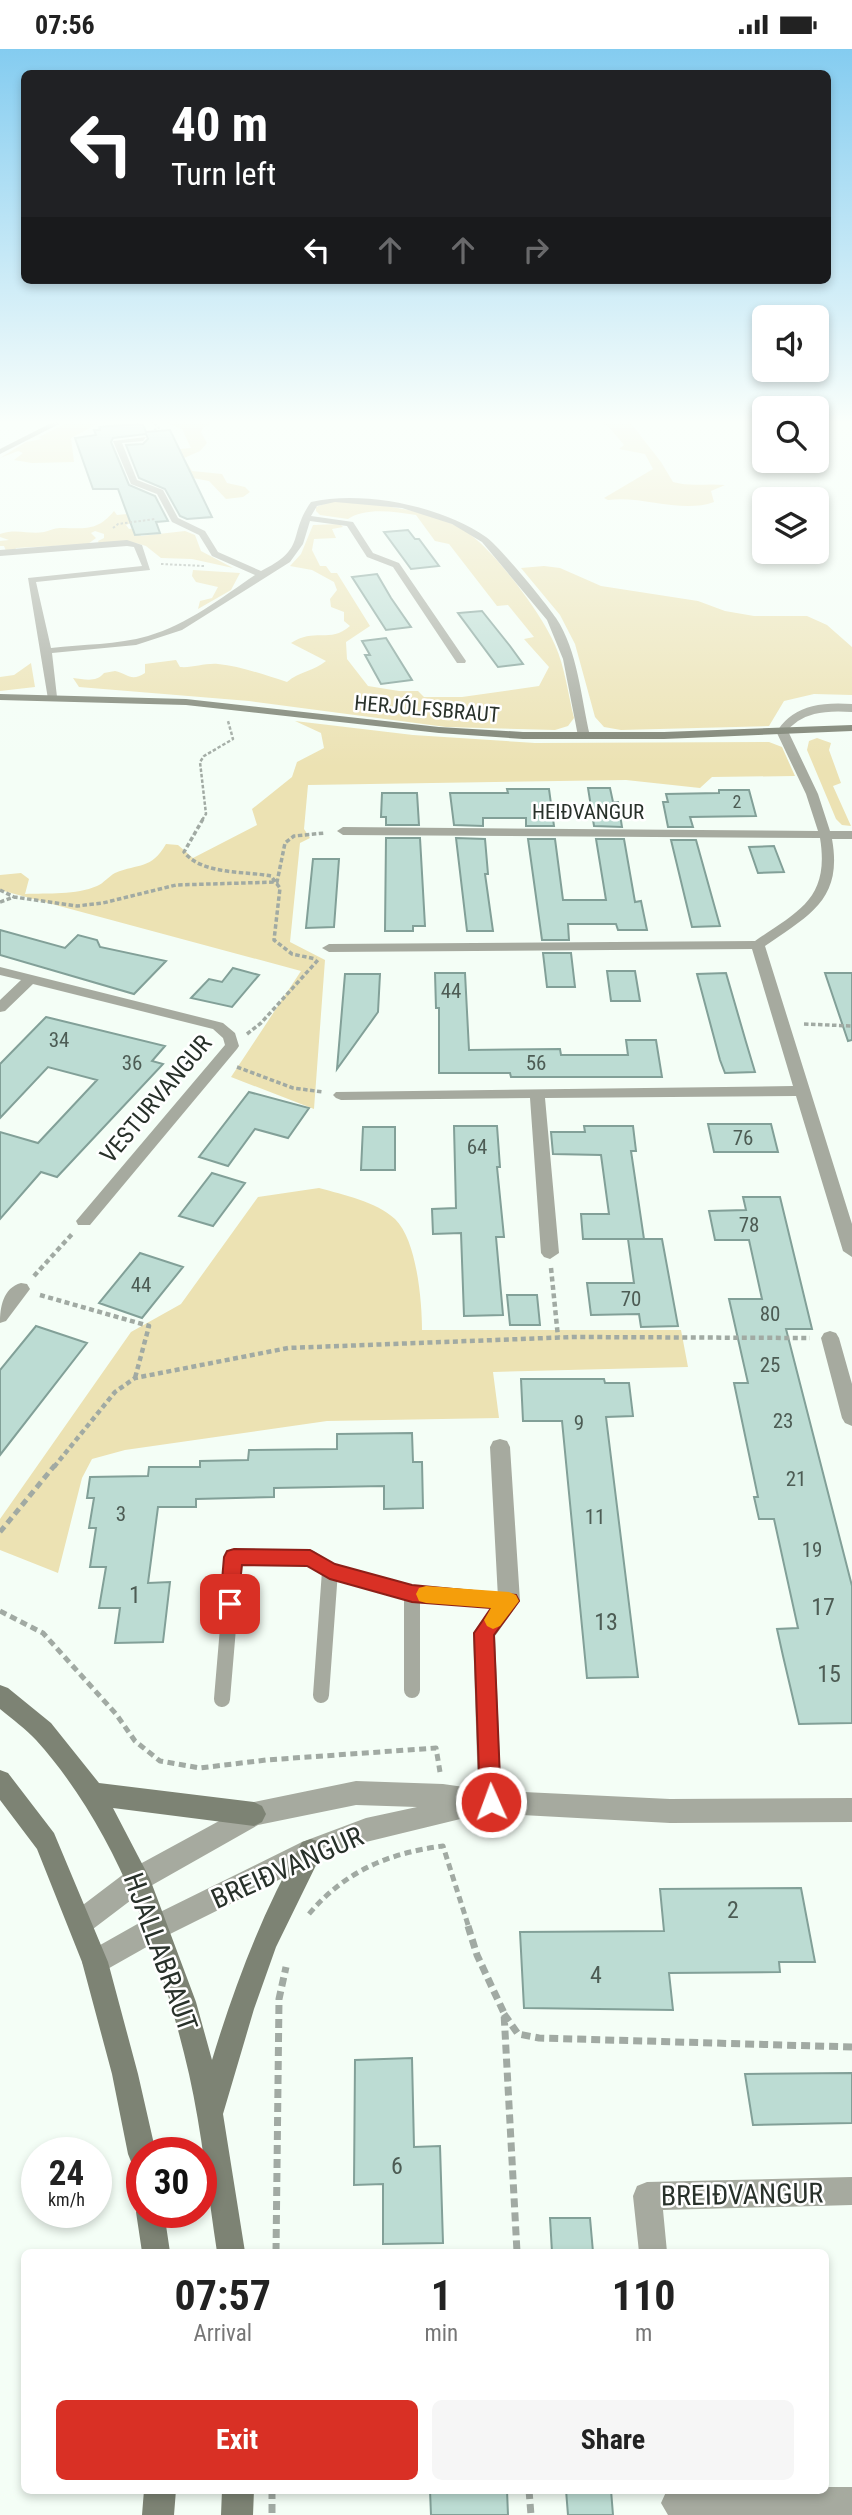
<!DOCTYPE html>
<meta charset="utf-8">
<style>
:root{--surface:#fff;--page:#f6f6f6;--text:#222;--muted:#767676;--accent:#d93025}
body{margin:0;font-family:"Roboto Condensed",sans-serif;background:var(--page);color:var(--text);height:100vh;display:flex;flex-direction:column;font-size:26px;white-space:nowrap}
*{box-sizing:border-box;margin:0}
p{font-size:23px;color:var(--muted)}
.icon{flex:none;width:38px;height:38px;fill:none;stroke:currentColor;stroke-width:2;stroke-linecap:round;stroke-linejoin:round}
.map{position:relative;flex:1;overflow:hidden}
.panel{position:absolute;left:21px;top:2200px;width:808px;height:245px;display:flex;flex-direction:column;background:var(--surface);border-radius:10px;box-shadow:0 4px 10px #0003}
.panel>*{flex:none}
.hud{position:absolute;left:21px;top:21px;width:810px;height:214px;border-radius:10px;box-shadow:0 4px 10px #0003;background:#202124;color:#fff;overflow:hidden}
.controls{position:absolute;left:752px;top:256px;display:grid;gap:14px}
.controls a{display:grid;place-items:center;width:77px;height:77px;border-radius:10px;background:var(--surface);box-shadow:0 4px 10px #0003;font-size:35px}
.speed{position:absolute;left:21px;top:2088px;display:flex;gap:14px;font-size:35px;font-weight:700;text-align:center}
.speed>*{display:grid;place-content:center;width:91px;height:91px;border-radius:50%;background:var(--surface);box-shadow:0 4px 10px #0003;line-height:1}
.speed small{font-size:18px;font-weight:400}
.speed .limit{border:10px solid #d22;background:#fff;color:#111}
.pin{position:absolute;display:grid;place-items:center;width:60px;height:60px;color:#fff;margin:-30px;border-radius:14px;box-shadow:0 4px 10px #0006}
.me{position:absolute;width:77px;margin:-38px;rotate:358deg;stroke-linejoin:round;filter:drop-shadow(0 0 5px #0008)}
.turn{display:flex;align-items:center;gap:24px;height:147px;padding:0 35px;font-size:32px}
.turn .icon{width:91px;height:91px;stroke-width:2.5}
.turn b{display:block;font-size:49px;line-height:60px}
.lanes{display:flex;align-items:center;height:66px;padding:0 35px;background:#0003;justify-content:center;gap:35px;direction:ltr}
.lanes .off{opacity:.35}
.eta{display:flex;justify-content:space-evenly;align-items:center;height:119px;text-align:center}
.eta b{font-size:42px;font-weight:700;line-height:49px}
.action{display:flex;gap:14px;margin-top:auto;padding:14px 35px}
.action a{flex:1;height:80px;border-radius:10px;background:var(--accent);color:#fff;font-size:28px;font-weight:700;line-height:80px;text-align:center}
.action a+a{background:var(--page);color:var(--text)}
.status{display:flex;justify-content:space-between;align-items:center;height:49px;padding:0 35px;background:var(--surface);direction:ltr}
.status svg{height:19px;fill:currentColor}
.map>svg:first-child{display:block}
.green{fill:#ece2b3}
.building{fill:#bcdcd3;stroke:#82a098;stroke-width:2}
.lines{fill:none;stroke-linecap:round;stroke-linejoin:round}
.path-far5{stroke:#a1aaa3;stroke-width:2;stroke-dasharray:2.5 2;stroke-linecap:butt}
.path-far4{stroke:#a1aaa3;stroke-width:2.5;stroke-dasharray:3.5 2;stroke-linecap:butt}
.path-far3{stroke:#a1aaa3;stroke-width:3.5;stroke-dasharray:4.5 2.5;stroke-linecap:butt}
.path-far2{stroke:#a1aaa3;stroke-width:4.5;stroke-dasharray:5 3.5;stroke-linecap:butt}
.path-far1{stroke:#a1aaa3;stroke-width:5;stroke-dasharray:7 4.5;stroke-linecap:butt}
.path{stroke:#a1aaa3;stroke-width:7;stroke-dasharray:9 5;stroke-linecap:butt}
.lane-far1{stroke:#a6aa9f;stroke-width:8}
.lane{stroke:#a6aa9f;stroke-width:16}
.street{fill:#a6aa9f;fill-rule:evenodd}
.secondary{fill:#7d8374;fill-rule:evenodd}
.route{fill:#d93025;stroke:#8d1f18;stroke-width:2}
.slow{fill:#f59e0b}
.labels{text-anchor:middle;stroke-width:5;stroke-linejoin:round;paint-order:stroke}
.far-number-label{font-size:18px;fill:#4d5c54}
.far-street-label{font-size:21px;fill:#28312a;stroke:#fff}
.number-label{font-size:21px;fill:#4d5c54}
.street-label{font-size:24px;fill:#28312a;stroke:#fff}
.near-number-label{font-size:24px;fill:#4d5c54}
.near-street-label{font-size:28px;fill:#28312a;stroke:#fff}
</style>
<div class="status"><b>07:56</b><svg viewBox="0 0 49 12"><path d="M0 12V9h3v3zM5 12V6h3v6zM10 12V3h3v9zM15 12V0h3v12zM26 1h20v11H26zM47 4h2v5h-2z"/></svg></div>
<div class="map">
<svg width="852" height="2466" viewBox="0 0 852 2466">
<rect width="100%" height="100%" fill="#f4fef6"/>
<path class="green" d="M70 372H114L98 375 71 389 74 413 32 414 14 411 23 404 18 402 0 409 26 393 42 390 39 388Z
M161 372 214 373 203 379 201 383 207 394 200 402 184 409 192 422 222 425 227 434 245 438 250 443 243 448 226 450 209 432 187 428 170 401 191 399 182 380Z
M604 372H629L661 413 673 433C690 438 706 434 725 436L711 442 714 453C681 465 642 446 608 451L604 449 653 420 645 405 619 400 624 396 608 377 603 376Z
M332 452C377 456 422 458 462 480 491 496 542 565 555 596 565 618 568 645 574 669L568 677 555 681 446 678 249 652 79 638 73 629C84 630 96 634 104 624L115 622C128 625 131 633 145 624V615L176 611 180 618C193 619 204 614 218 615 240 617 265 626 287 633 300 622 314 622 326 612L291 594C316 578 329 595 350 577L344 572V563L331 558 330 550 337 541 334 533 312 521 290 517 301 505 313 476 340 475 343 478 332 480 336 489 314 490 312 501 320 517H326L331 524H337L370 577 346 593 347 610 368 637 399 642H418L424 648H462L539 637 549 618 524 590 534 588 508 556 497 557 449 495 435 492 416 466C395 463 366 458 348 470L320 466 316 462V458Z
M114 462 117 466 127 465 131 474 126 476 129 480 137 479 141 487 185 482 195 486 201 502 233 519 192 510 161 509 146 497 136 494H99L98 492 104 489V485L95 482 91 484 96 489 88 495 16 499 15 501 6 502 4 497H0V492L9 491 0 488V485C18 479 29 486 44 483 49 482 54 479 60 479 84 479 97 483 114 462Z
M544 517 560 519 601 537 698 552 725 562 754 567H807L827 576 852 598V646L814 645 784 652 769 677 621 681 604 678 595 668 575 595 560 566 521 519Z
M193 521 240 524 231 541 198 560 200 552 212 549 218 538 196 533 192 527Z
M31 614 35 638 0 642V628L14 626Z
M295 672 413 686 535 694 769 693 782 698 795 727 712 728 700 739 626 731 308 736 304 780 310 789 300 794 290 893 325 911 314 1060 231 1028 301 922 0 841V826L21 824 29 830 25 845C48 844 76 846 97 837 104 834 109 827 115 824 139 814 151 821 166 795L178 796 193 809 257 776 252 760 292 728 297 713 324 699 321 684Z
M817 689 831 694 829 701 841 734 833 737 851 777 842 776 836 770 807 701 809 692Z
M319 1139C344 1146 375 1152 395 1170 417 1191 422 1253 422 1281H681L688 1318 493 1323 499 1369 327 1372 125 1401 92 1410 82 1429 58 1524 0 1501V1470L131 1283 181 1255 258 1148Z"/>
<path class="building" d="M138 375 143 376 146 383 170 381 212 468 187 470 180 467 165 440 139 429 126 396 143 395 148 390 146 385 113 389 111 393 129 436 155 447 168 472 156 473 160 484 135 486 118 440H93L75 389 96 386 94 381H100L99 378Z
M408 481 415 490H419L439 517 411 520 384 483Z
M377 525 391 549 411 578 386 581 352 528Z
M482 562 510 597 523 615 498 618 458 564Z
M386 589 412 631 381 635 365 606H370L362 592Z
M588 739H610L613 753H618L622 778 594 777Z
M507 740H549L554 777H526V769H483V777L454 776 450 744H508Z
M719 741H749L756 767 690 768 693 778H668L663 753H668L666 745 719 744Z
M382 744H417L419 776H386V768H381Z
M386 789H420L425 877H413V882H385Z
M456 789 485 790 488 825H485L493 882H467Z
M528 790H555L563 851H606L596 790H624L635 853 641 852 647 881H618L616 875H568L569 891H542Z
M671 791H696L720 877 692 878Z
M774 797 784 823 758 824 749 798Z
M313 810H339L334 878 306 879Z
M0 881 65 899 78 886 97 891 100 898 166 912 134 945 0 906Z
M543 904H571L575 938H547Z
M233 919 259 926 232 958 191 949 209 930 222 933Z
M607 922H635L640 952H611Z
M435 924H465L469 1001 560 1000 561 1006H628L626 991H656L662 1028H511L510 1024H439V959H436Z
M726 924 746 993 755 1023 725 1024 720 1011 697 925Z
M825 924H852V991L848 992Z
M345 925H380L378 963 337 1020Z
M46 968 165 997 152 1012 163 1015 57 1128 41 1123 0 1170V1083L38 1094 97 1031 48 1018 0 1069V1015Z
M249 1043 309 1059 288 1089 255 1080 228 1117 199 1108Z
M708 1075H771L778 1103H714Z
M454 1077H497L500 1118H497L504 1188H496L503 1266 464 1267 461 1184 433 1185 432 1160 456 1159Z
M584 1077H633L636 1102H631L644 1190H583L581 1165H609L601 1106 553 1105 551 1083H585Z
M363 1078H395V1121H361Z
M212 1124 245 1134 213 1177 179 1167Z
M743 1148H780L812 1280H786L852 1537V1674L799 1675 783 1607 777 1580 798 1579 774 1470H759L754 1448H758L734 1334H748L729 1250H762L749 1191H715L709 1162 746 1161Z
M628 1190H662L678 1277 641 1278 639 1265 591 1266 587 1234H634Z
M140 1204 183 1218 142 1269 99 1254Z
M507 1246H537L540 1276H510Z
M36 1277 87 1294 0 1406V1321Z
M521 1330H604L605 1334H629L633 1367 606 1368 638 1628 587 1629 562 1372H523Z
M412 1384 413 1413H422L423 1459 384 1460V1437L274 1439V1448L196 1450V1458H158L148 1534 170 1533 163 1593 115 1594 120 1559H99L106 1518H90L96 1479H89L94 1449H87L90 1428 148 1427 149 1418H200V1412L248 1411 249 1401 337 1400V1385Z
M801 1839 815 1913H779L780 1923 669 1924 673 1961 524 1959 520 1883 664 1882 660 1840Z
M412 2009 414 2098 440 2097 443 2194 383 2195V2135L354 2136 355 2011Z
M852 2024V2074L753 2076 745 2025Z
M550 2169H590L593 2203H552Z
M430 2441H507L508 2466H431Z
M566 2441H611L613 2466H568Z"/>
<g class="lines">
<path class="path-far5" d="M151 372 159 379 154 381
M113 479 118 475 155 470
M161 515 204 517"/>
<path class="path-far4" d="M202 771 206 765 200 713 204 707 233 690 228 672"/>
<path class="path-far3" d="M203 770 184 803C202 826 245 822 271 827L280 839 274 891 292 905 316 910
M0 841 14 848
M0 853 14 848 77 857 103 854 176 836 277 833 285 794 294 787 325 784
M804 975 852 977
M247 985 261 974 318 911
M237 1018 293 1039 323 1043"/>
<path class="path-far2" d="M551 1219 558 1288
M34 1227 73 1184
M40 1246 149 1277 135 1329
M54 1418 115 1343 135 1329 288 1299 573 1288 810 1289"/>
<path class="path-far1" d="M0 1483 55 1416
M0 1562 43 1584 116 1665 135 1692 160 1712 200 1719 266 1711 436 1699 440 1723
M309 1865C345 1822 389 1804 443 1797L469 1879"/>
<path class="path" d="M468 1877 477 1906 504 1964 517 2203
M504 1965 518 1985 539 1989 852 1998
M276 2203 279 1950 286 1918
M272 2441V2466
M529 2441 531 2466"/>
<path class="lane-far1" d="M782 682C798 659 826 657 852 659"/>
<path class="lane" d="M412 1544V1641
M321 1646 330 1522
M222 1650 234 1508 310 1509 330 1522 412 1544 509 1552"/>
<path class="street" d="M146 388 143 392 122 394 137 431 163 441 178 469 205 482 218 503 261 522C308 499 287 487 311 453 363 441 442 457 486 488 499 497 546 554 556 569 578 602 581 649 590 687L584 690 578 687 563 610 547 571 482 493 452 475 402 459 335 453 317 457 311 467 353 473 373 504 399 514 466 612 465 614H457L393 518 367 508 347 477 310 472 303 495 290 513 182 581 136 596 52 604 57 648 48 650 28 529 142 517 134 498 127 497 0 507V501L127 491 142 496 150 521 36 533 51 599C83 595 117 596 148 587 188 575 221 549 255 526L212 507 199 486 172 473 157 445 131 435 113 392Z
M778 680 788 682 818 745 830 782H852V790H832C843 851 809 866 765 897L852 1175V1208L843 1202 796 1047 545 1049 559 1204 550 1210 544 1208 541 1204 530 1049 341 1051 336 1049 333 1046 336 1043 793 1037 752 900 329 903 322 899 329 895 755 892C798 862 830 850 820 789L343 786 337 782 343 778 818 782 806 745 776 682Z
M0 918 223 974 235 984 239 997 237 1000 90 1176H78L76 1172 225 996 223 989 213 980 33 935 5 962 0 963V951L21 931 0 926Z
M21 1234 27 1235 30 1240 6 1272 0 1274C0 1258 3 1239 21 1234Z
M830 1282 836 1284 839 1289 852 1335V1377L845 1374 842 1369 821 1289 824 1284Z
M500 1390 507 1392 510 1398 520 1552 495 1587 501 1742 670 1750 852 1749V1773L670 1774 485 1764 366 1793 317 1812 166 1887 104 1922 95 1926 86 1922 82 1913 86 1904 148 1869 302 1793 366 1769 417 1758 356 1756 258 1776 147 1839 89 1883 80 1886 71 1883 68 1874 71 1865 129 1821 254 1753 356 1732 443 1735 478 1740 473 1584 498 1549 490 1398 493 1392Z
M852 2128V2156L663 2161 667 2203H639L633 2147 637 2137 647 2133Z
M826 2438H852V2466H668L661 2454 666 2443 669 2441H826Z"/>
<path class="secondary" d="M55 372H65L0 405V400Z
M0 645 186 650 439 678 523 683H664L852 676V682L664 690H523L439 684 186 656 0 651Z
M0 1636 8 1639 51 1674 99 1734 254 1753 262 1757 266 1765 262 1773 254 1777 113 1759 150 1830 196 1953 212 2011C235 1935 263 1862 302 1793L311 1790 320 1793 323 1802 276 1898 254 1960 223 2065 245 2203H217C208 2144 202 2083 189 2025 162 1909 117 1781 36 1691 26 1680 12 1670 0 1660Z
M0 1721 8 1724 54 1784 108 1913 138 2025 156 2104H142V2119L132 2115 128 2105 112 2025 82 1913 37 1800 0 1751Z
M142 2152V2163H164L170 2203H142L136 2163Z
M144 2441H176L174 2466H142Z
M222 2441H254L253 2466H221Z"/>
</g>
<linearGradient id="sky" x2="0" y2="1"><stop stop-color="#84ccf0"/><stop offset="0.52" stop-color="#fafffb"/><stop offset="1" stop-color="#fafffb" stop-opacity="0"/></linearGradient>
<rect width="852" height="718" fill="url(#sky)"/>
<path class="route" d="M234 1500 310 1501 335 1515 412 1536 516 1546 519 1552 494 1586 501 1753 498 1760 491 1763 483 1760 480 1753 474 1584 491 1559 412 1553 330 1530 307 1517 242 1516 237 1561 230 1564 223 1561 220 1555 224 1508 227 1502Z"/>
<path class="slow" d="M426 1537 509 1543 516 1546 519 1552 500 1577 493 1580 487 1577 484 1571 491 1559 426 1554 419 1552 416 1545 419 1539Z"/>
<g class="labels">
<g class="far-number-label">
<text x="737" y="759">2</text>
</g>
<g class="far-street-label">
<text transform="translate(427 660) rotate(5)" y="7">HERJÓLFSBRAUT</text>
<text x="588" y="770">HEIÐVANGUR</text>
</g>
<g class="number-label">
<text x="451" y="949">44</text>
<text x="59" y="998">34</text>
<text x="132" y="1021">36</text>
<text x="536" y="1021">56</text>
<text x="743" y="1096">76</text>
<text x="477" y="1105">64</text>
<text x="749" y="1183">78</text>
<text x="141" y="1243">44</text>
<text x="631" y="1257">70</text>
<text x="770" y="1272">80</text>
<text x="770" y="1323">25</text>
<text x="783" y="1379">23</text>
<text x="579" y="1381">9</text>
<text x="796" y="1437">21</text>
<text x="121" y="1472">3</text>
<text x="595" y="1475">11</text>
<text x="812" y="1508">19</text>
</g>
<g class="street-label">
<text transform="translate(156 1050) rotate(-50)" y="8">VESTURVANGUR</text>
</g>
<g class="near-number-label">
<text x="135" y="1554">1</text>
<text x="823" y="1566">17</text>
<text x="606" y="1581">13</text>
<text x="829" y="1633">15</text>
<text x="733" y="1869">2</text>
<text x="596" y="1934">4</text>
<text x="397" y="2125">6</text>
</g>
<g class="near-street-label">
<text transform="translate(287 1818) rotate(-24)" y="10">BREIÐVANGUR</text>
<text transform="translate(161 1903) rotate(70)" y="10">HJALLABRAUT</text>
<text transform="translate(742 2145) rotate(-1)" y="10">BREIÐVANGUR</text>
</g>
</g>
</svg>
<div class="controls">
<a><svg class="icon" aria-label="sound" viewBox="0 0 24 24"><path d="M4 9h4l5-4v14l-5-4H4zM17 9q2 3 0 6"/></svg></a>
<a><svg class="icon" aria-label="search" viewBox="0 0 24 24"><circle cx="10" cy="10" r="6"/><path d="M15 15l6 6"/></svg></a>
<a><svg class="icon" aria-label="layers" viewBox="0 0 24 24"><path d="M12 4l9 5-9 5-9-5zM3 14l9 5 9-5"/></svg></a>
</div>
<div class="speed"><div>24<small>km/h</small></div><div class="limit">30</div></div>
<div class="pin" style="left:230px;top:1555px;background:#d93025"><svg class="icon" aria-label="arrive" viewBox="0 0 24 24"><path d="M6 21V4h12l-3 4 3 4H6"/></svg></div>
<svg class="me" style="left:491px;top:1753px" viewBox="-20 -20 40 40"><circle r="17" fill="#d93025" stroke="#fff" stroke-width="3"/><path d="M0-11L8 9 0 5-8 9z" fill="#fff"/></svg>
<div class="hud">
<div class="turn"><svg class="icon" aria-label="left" viewBox="0 0 24 24"><path d="M17 20v-9H6M10 6l-5 5 5 5"/></svg><div><b>40 m</b>Turn left</div></div>
<div class="lanes"><svg class="icon" aria-label="left" viewBox="0 0 24 24"><path d="M17 20v-9H6M10 6l-5 5 5 5"/></svg><svg class="icon off" aria-label="ahead" viewBox="0 0 24 24"><path d="M12 20V5M6 11l6-6 6 6"/></svg><svg class="icon off" aria-label="ahead" viewBox="0 0 24 24"><path d="M12 20V5M6 11l6-6 6 6"/></svg><svg class="icon off" aria-label="right" viewBox="0 0 24 24"><path d="M7 20v-9h11M14 6l5 5-5 5"/></svg></div>
</div>
<section class="panel">
<div class="eta">
<div><b>07:57</b><p>Arrival</p></div>
<div><b>1</b><p>min</p></div>
<div><b>110</b><p>m</p></div>
</div>
<div class="action"><a>Exit</a><a>Share</a></div>
</section>
</div>
